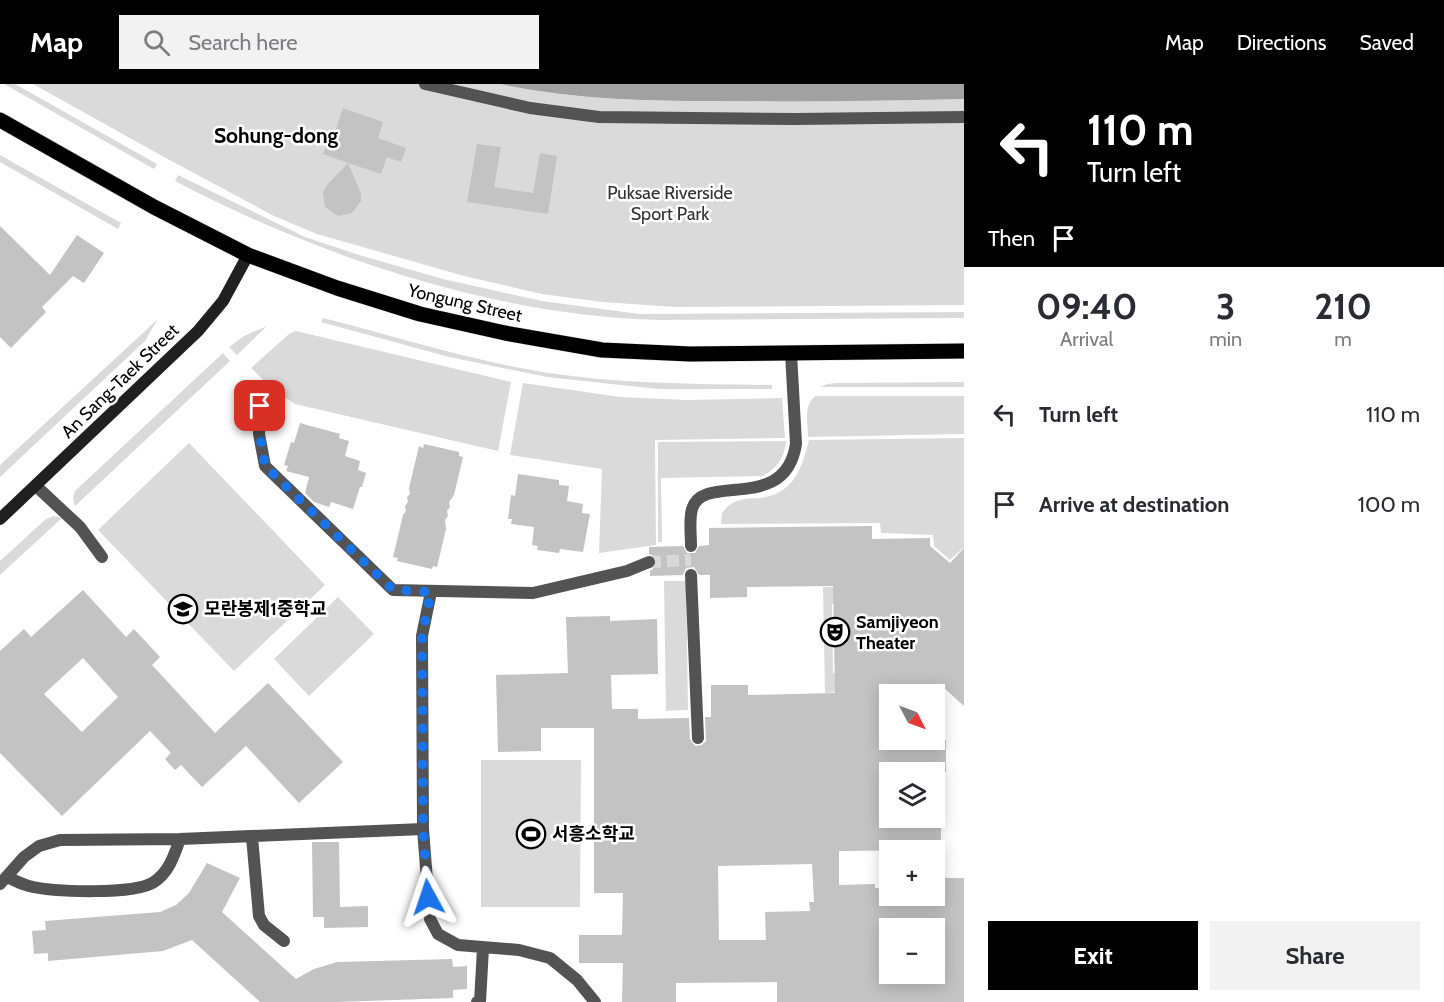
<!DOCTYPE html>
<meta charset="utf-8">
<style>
:root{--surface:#fff;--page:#f2f2f3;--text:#2b2b33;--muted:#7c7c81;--accent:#000}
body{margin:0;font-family:Cabin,"Noto Sans KR",sans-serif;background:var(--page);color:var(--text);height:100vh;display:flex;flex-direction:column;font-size:22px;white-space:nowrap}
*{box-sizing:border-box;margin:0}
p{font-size:20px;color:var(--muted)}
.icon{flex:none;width:33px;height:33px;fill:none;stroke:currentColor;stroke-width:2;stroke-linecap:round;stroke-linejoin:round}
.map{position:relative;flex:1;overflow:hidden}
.side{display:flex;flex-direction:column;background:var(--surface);width:480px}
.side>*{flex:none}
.hud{background:#000;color:#fff;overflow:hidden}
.needle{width:39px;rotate:132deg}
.fabs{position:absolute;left:879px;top:600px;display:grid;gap:12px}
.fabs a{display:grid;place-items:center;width:66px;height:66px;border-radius:0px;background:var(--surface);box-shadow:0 3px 15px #0003;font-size:30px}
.pin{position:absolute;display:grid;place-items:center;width:51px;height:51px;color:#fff;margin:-26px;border-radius:12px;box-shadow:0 3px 9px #0006}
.me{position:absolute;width:66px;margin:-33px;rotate:355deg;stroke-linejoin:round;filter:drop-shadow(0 0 4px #0008)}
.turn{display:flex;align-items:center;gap:21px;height:126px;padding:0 24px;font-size:27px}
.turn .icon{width:78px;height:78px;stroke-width:2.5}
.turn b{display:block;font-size:42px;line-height:51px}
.then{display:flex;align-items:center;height:57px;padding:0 24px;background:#0003;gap:12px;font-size:22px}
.eta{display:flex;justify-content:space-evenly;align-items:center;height:102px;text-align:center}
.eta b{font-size:36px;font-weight:700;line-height:42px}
.button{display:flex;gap:12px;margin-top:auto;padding:12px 24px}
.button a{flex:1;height:69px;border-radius:0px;background:var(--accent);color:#fff;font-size:24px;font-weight:700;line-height:69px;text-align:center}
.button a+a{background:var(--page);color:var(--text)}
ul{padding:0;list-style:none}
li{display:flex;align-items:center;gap:18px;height:90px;padding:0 24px}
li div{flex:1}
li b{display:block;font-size:22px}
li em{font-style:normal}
header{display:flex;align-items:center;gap:36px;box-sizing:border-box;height:84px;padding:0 30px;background:var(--accent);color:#fff}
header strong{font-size:28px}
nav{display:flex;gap:33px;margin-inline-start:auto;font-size:21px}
.search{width:420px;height:54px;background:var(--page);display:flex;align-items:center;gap:15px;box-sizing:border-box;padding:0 21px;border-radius:0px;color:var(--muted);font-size:22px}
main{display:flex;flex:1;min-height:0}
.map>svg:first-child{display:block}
.green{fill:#dadada}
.water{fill:#a1a1a1}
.building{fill:#c3c3c3;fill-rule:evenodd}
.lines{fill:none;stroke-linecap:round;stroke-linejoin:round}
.street-tunnel{stroke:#d9d9d9;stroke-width:12;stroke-dasharray:12 6;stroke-linecap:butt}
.primary-casing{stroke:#dbdbdb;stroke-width:16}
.street{stroke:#535353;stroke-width:12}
.secondary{stroke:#202020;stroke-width:12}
.primary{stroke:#000;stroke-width:15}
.route{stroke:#1a73e8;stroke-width:10;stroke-dasharray:0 18}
.labels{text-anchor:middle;stroke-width:5;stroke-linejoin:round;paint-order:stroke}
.park-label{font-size:18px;fill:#313131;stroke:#fff}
.street-label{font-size:18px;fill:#000;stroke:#fff}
.poi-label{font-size:18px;font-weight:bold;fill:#000;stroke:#fff;text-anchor:start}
.quarter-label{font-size:21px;font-weight:bold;fill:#000;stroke:#fff}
</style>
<header>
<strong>Map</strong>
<div class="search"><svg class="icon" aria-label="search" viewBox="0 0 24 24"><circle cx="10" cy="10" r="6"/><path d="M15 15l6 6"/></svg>Search here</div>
<nav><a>Map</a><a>Directions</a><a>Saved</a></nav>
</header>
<main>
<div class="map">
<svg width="964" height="918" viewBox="0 0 964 918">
<rect width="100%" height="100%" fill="#fff"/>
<path class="green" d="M4 0H15L157 80 154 85Z
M33 0H500C569 15 638 17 708 17 794 18 879 17 964 15V221L675 223 602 218 542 210 464 192 317 150 274 132 164 73Z
M0 71 121 139 118 145 0 78Z
M178 91 305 153 359 171 443 195 542 217 639 230 964 228V234L660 236C495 232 320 173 175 97Z
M323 234C398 253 472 277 549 289 623 300 697 300 772 301V305H658L547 293 449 273 321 238Z
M158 235 145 257 0 393V381Z
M267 242 237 271 229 263 244 252Z
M296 247 511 298 498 367 295 320 275 307 251 284 289 250Z
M223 269 230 277 75 422 73 414 75 407Z
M964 298V303H821L827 300 837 299Z
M523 299 620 313 686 316 782 314 785 354 655 356 656 461 599 469 602 385 510 371Z
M816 312H964V350L808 353C808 338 803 320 816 312Z
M964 354V463L950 476 934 462 933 451 881 449 880 439 721 440 722 429C733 414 744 415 760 414 794 410 802 384 809 356Z
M786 357C784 375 778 383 763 392L661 394 662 458H658V358Z
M189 359 325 501 234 587 98 446Z
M54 432 62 434 0 491V477L46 435Z
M664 497H686L688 626 666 627Z
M823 503H836V520H832L833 589 837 590 838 608 825 609Z
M338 513 374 550 309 612 274 575Z
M481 676H581L580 823H481Z"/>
<path class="water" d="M500 0H964V15C880 17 797 18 713 17 641 17 570 15 500 0Z"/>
<path class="building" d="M343 24 383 38 378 54 406 64 401 78 387 73 381 90 348 79 361 109V117L352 129 338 132 325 123 323 109 326 102 348 79 323 70 329 53 333 54Z
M477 60 501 63 494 103 533 109 540 69 557 72 548 130 467 118Z
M0 142 50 191 77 151 104 169 84 199 73 192 42 223 46 228 11 264 0 253Z
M300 339 340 350 339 354 349 357 345 372 360 377 358 386 366 389 362 403H360L353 425 331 418 329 423 314 418 305 409 309 393 286 387 288 382 284 381 291 358 294 359Z
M424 360 459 368V372L463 373 454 411 449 418 450 423 447 427 448 432 445 436 446 445 437 483 433 482 432 485 397 477 398 474 393 473 403 431 406 427 405 422 408 418 407 413 410 410 409 404 419 362 423 364Z
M518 390 559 396V401L569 402 567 417 583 420 582 429 590 430 583 468 560 465 559 469 537 466 538 462 532 461 534 443 511 440 512 435H508L511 411 515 412Z
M872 442V455L930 454V462L950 479 964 464V622L945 605V610H890V656H946V688H890V734H941V766L839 767V801L875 800V804H882L883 812H934V794H964V918H777V898L676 899V918H622L623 879H579V851H622L623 809H594V644H541V667L498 668 496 591 568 589 566 533 610 532V537L657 535 658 590 611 591 612 625H638V635L689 634 690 655 695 662 702 661 706 657 705 633H711V601H748V611L835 609 833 502 747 503V513L710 514V491H699L694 483 686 484 683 491 650 492V487L655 483 657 479 654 472 649 470V463L683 462 687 469H695L699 462 709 461V444ZM812 780 814 818H809L810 827 765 828 766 856H719L718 782ZM884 844H934V852L937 851V890H890V884H885Z
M83 506 126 553 134 545 160 573 152 581 215 649 268 599 343 678 299 719 246 662 202 703 181 681 175 686 165 675 171 669 150 647 62 732 0 669V567L24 545 31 553ZM83 574 118 613 82 648 44 610Z
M312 758H339L340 823 368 822V843L324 844V833H313Z
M207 779 240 794 222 828 296 895 314 885 337 878 452 875 453 883 467 882V905L453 906V914L336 918H260L192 856 163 867 48 877V869L34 870 32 847 46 846 45 837 160 828 176 821 189 809Z"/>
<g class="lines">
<path class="street-tunnel" d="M649 478 691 476"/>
<g class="primary-casing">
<path id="primary" d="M0 36 154 123 248 171 337 204 420 230 505 249 602 266 690 270 964 267"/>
</g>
<path class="street" d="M425 0 530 24 599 33 795 35 964 33
M265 309 260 322 259 350 265 382 393 506 533 509 627 487 649 478
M36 402 80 443 102 473
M691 462C691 450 689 436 692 425 703 387 785 431 796 360L791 269
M691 491 698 654
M431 508 422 552 423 745 430 835 438 850 458 861 519 866 550 874 577 896 595 918
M252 753 259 832 264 841 284 857
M7 793C14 796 21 800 29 802 52 808 135 811 154 798 169 788 174 772 180 755
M0 800 24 773 39 762 60 756 180 755 423 745
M477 918H480L483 864"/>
<path class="secondary" d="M0 435 198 247 223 217 248 171"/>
<use href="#primary" class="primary"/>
</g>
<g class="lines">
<path class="route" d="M260 322V350L265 382 393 506 431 508 422 552 423 745 428 813"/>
</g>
<defs>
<g id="school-ring" transform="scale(1.5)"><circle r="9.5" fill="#fff" stroke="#000" stroke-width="1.5"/><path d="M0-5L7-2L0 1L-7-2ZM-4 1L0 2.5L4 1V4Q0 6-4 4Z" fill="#000"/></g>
<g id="theatre-ring" transform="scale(1.5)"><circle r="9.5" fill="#fff" stroke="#000" stroke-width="1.5"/><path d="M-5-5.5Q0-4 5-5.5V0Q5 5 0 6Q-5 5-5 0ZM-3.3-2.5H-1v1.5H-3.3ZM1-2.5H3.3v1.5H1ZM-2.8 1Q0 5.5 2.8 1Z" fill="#000"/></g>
<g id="stadium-ring" transform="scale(1.5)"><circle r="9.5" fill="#fff" stroke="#000" stroke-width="1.5"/><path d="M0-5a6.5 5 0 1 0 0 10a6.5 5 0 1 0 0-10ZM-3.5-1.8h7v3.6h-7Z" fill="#000"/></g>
</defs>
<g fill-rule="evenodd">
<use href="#school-ring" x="183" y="525"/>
<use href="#theatre-ring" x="835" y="548"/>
<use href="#stadium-ring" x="531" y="750"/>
</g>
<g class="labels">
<g class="park-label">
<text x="670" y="115">Puksae Riverside<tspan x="670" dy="21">Sport Park</tspan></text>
</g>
<g class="street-label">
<text transform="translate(465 219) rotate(13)" y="6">Yongung Street</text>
<text transform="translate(120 297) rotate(-44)" y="6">An Sang-Taek Street</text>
</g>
<g class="poi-label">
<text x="204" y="531">모란봉제1중학교</text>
<text x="856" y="544">Samjiyeon<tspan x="856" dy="21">Theater</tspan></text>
<text x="552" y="756">서흥소학교</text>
</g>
<g class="quarter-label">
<text x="276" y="59">Sohung-dong</text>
</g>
</g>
</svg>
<div class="fabs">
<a><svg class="needle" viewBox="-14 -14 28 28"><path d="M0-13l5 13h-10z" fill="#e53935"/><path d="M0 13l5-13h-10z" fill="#7c7c81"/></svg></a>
<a><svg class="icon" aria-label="layers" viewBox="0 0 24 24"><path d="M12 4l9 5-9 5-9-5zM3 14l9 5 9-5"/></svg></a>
<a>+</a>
<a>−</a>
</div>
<div class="pin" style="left:260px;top:322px;background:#d93025"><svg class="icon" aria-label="arrive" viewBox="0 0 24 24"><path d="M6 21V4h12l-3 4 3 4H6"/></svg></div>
<svg class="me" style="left:428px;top:813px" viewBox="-20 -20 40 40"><path d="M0-17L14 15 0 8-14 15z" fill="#1a73e8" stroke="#fff" stroke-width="4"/></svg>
</div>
<section class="side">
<div class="hud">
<div class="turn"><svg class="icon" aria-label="left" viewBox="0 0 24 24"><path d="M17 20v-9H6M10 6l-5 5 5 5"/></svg><div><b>110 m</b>Turn left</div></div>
<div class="then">Then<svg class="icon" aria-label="arrive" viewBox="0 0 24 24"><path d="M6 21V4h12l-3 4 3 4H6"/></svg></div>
</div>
<div class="eta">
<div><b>09:40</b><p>Arrival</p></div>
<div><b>3</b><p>min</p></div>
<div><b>210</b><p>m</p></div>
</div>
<ul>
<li><svg class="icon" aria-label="left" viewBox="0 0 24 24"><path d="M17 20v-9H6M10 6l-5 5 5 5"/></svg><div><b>Turn left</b></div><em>110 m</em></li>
<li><svg class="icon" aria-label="arrive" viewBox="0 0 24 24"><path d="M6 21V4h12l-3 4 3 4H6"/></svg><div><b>Arrive at destination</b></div><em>100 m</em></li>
</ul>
<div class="button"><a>Exit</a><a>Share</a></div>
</section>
</main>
